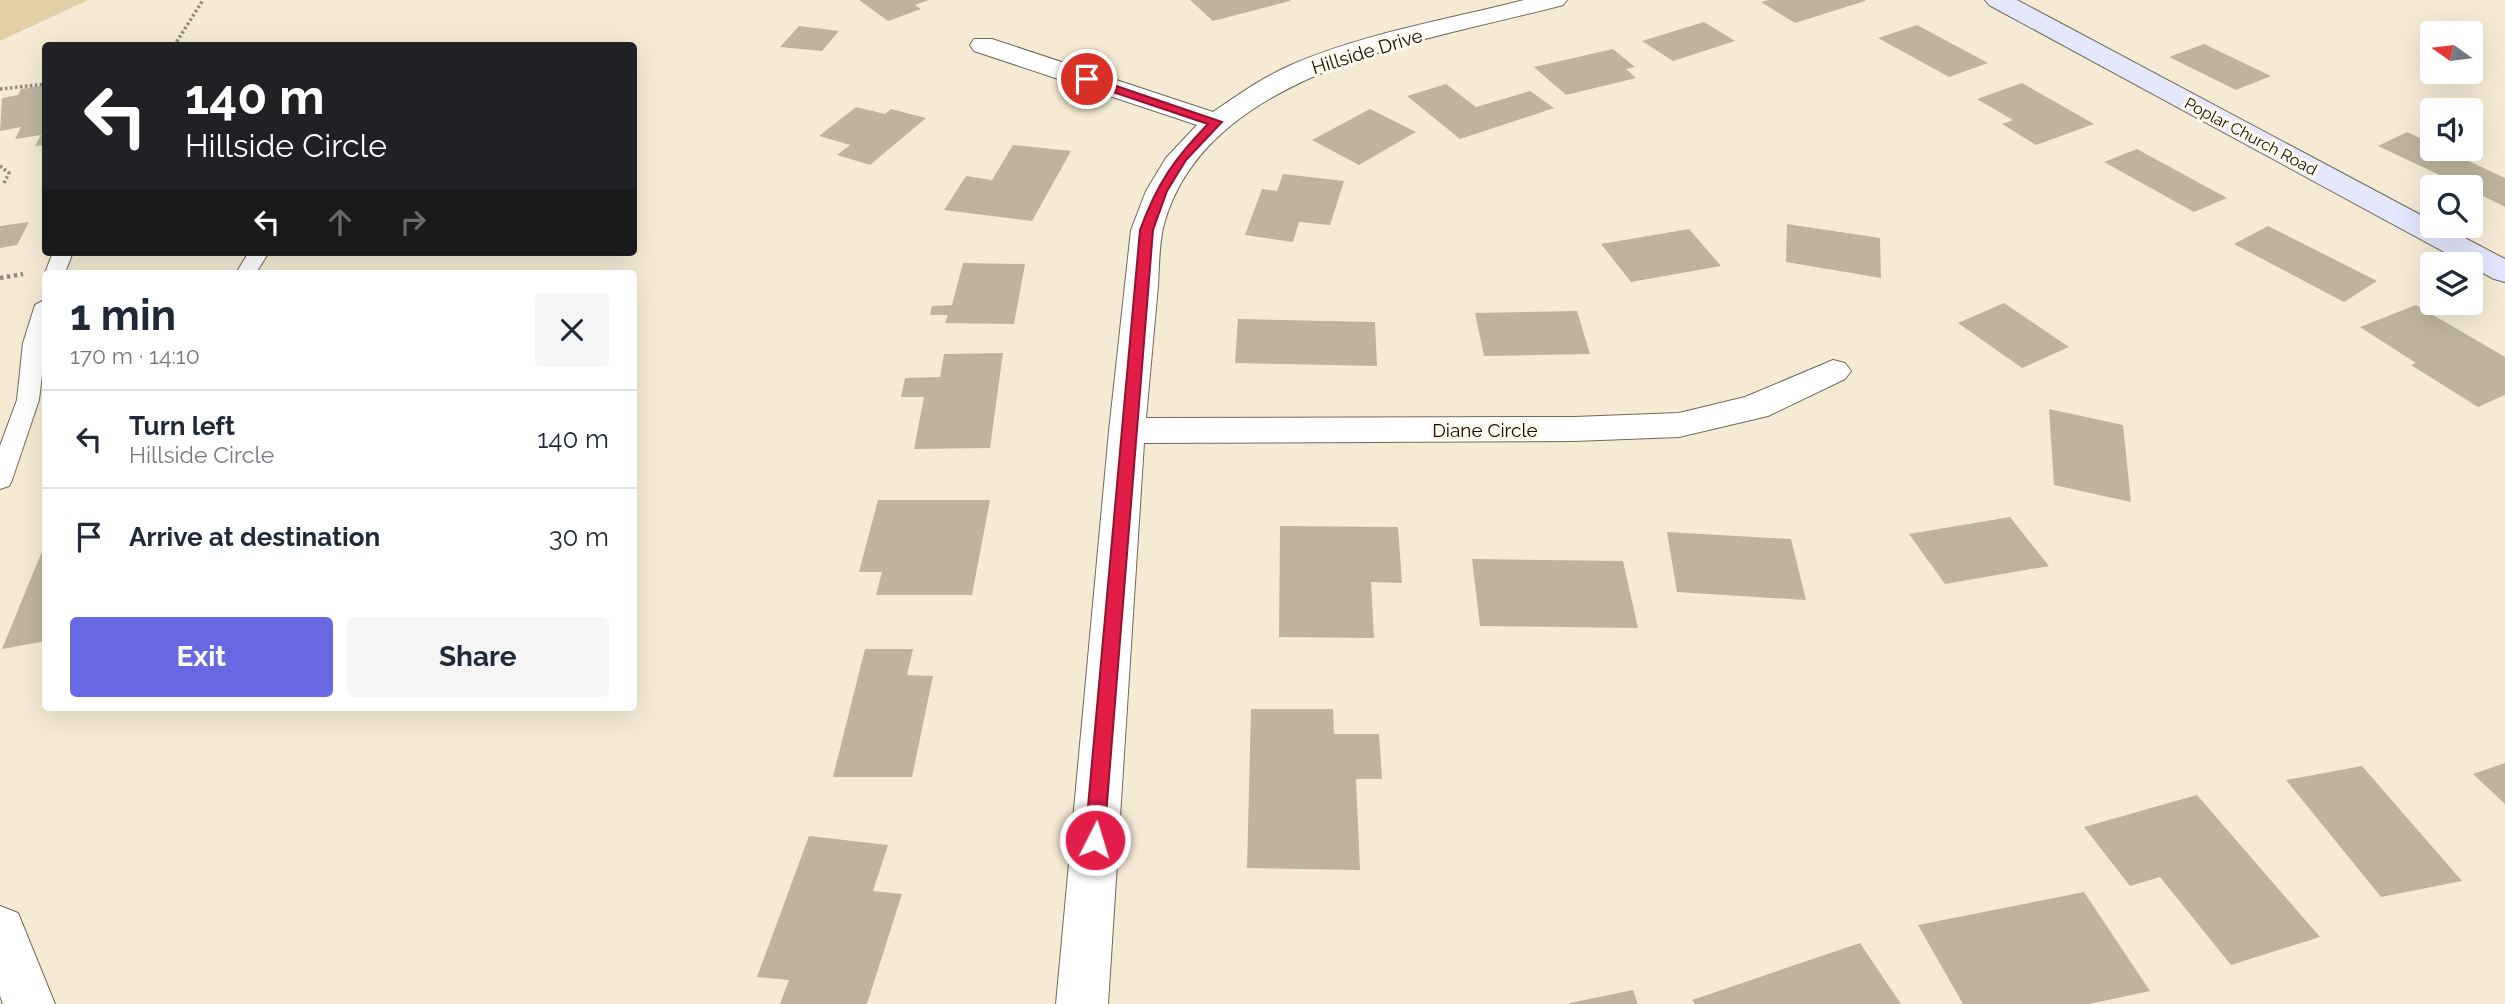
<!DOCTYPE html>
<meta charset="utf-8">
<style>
:root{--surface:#fff;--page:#f6f6f7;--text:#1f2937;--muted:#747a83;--line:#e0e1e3;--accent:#6669e2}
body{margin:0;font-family:Raleway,sans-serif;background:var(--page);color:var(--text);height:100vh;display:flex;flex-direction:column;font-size:26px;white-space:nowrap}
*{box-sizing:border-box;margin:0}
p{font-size:23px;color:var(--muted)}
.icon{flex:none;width:38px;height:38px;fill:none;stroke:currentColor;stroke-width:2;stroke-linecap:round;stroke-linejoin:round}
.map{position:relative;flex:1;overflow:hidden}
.details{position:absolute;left:42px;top:270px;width:595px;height:441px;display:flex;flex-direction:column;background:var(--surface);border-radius:7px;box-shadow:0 7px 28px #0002}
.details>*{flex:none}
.guide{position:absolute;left:42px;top:42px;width:595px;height:214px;border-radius:7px;box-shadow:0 7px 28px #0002;background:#202124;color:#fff;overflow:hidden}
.needle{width:46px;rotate:284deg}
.tools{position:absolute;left:2420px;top:21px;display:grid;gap:14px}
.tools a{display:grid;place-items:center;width:63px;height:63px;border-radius:7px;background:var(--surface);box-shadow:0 7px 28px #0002;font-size:35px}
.pin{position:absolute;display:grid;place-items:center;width:60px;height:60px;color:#fff;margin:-30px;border:4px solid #fff;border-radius:50%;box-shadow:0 2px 7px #0007}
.me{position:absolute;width:77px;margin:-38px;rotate:5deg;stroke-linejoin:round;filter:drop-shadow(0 0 5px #0008)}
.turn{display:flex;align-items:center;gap:24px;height:147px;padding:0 28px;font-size:32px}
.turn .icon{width:91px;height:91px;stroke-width:2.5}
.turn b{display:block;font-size:49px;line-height:60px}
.lanes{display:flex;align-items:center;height:66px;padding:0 28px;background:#0003;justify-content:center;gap:35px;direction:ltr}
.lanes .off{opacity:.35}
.round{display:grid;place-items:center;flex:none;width:74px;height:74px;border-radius:7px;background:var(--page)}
.head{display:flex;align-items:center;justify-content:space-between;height:119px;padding:0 28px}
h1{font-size:42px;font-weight:700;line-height:52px}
.button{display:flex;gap:14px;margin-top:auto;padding:14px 28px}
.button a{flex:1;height:80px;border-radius:7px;background:var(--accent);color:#fff;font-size:28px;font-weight:700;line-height:80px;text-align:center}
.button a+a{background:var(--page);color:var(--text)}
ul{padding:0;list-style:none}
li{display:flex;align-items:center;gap:21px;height:98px;padding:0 28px;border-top:2px solid var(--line)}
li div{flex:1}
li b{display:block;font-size:26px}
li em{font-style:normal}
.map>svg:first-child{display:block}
.green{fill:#e2d0a8}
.building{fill:#beb49e}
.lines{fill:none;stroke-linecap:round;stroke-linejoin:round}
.lane-casing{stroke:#726955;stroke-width:2}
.street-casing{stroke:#726955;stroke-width:2}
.secondary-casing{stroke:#726955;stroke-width:2}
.path-far1{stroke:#928b7b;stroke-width:3.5;stroke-dasharray:2.5 2.5;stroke-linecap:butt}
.path{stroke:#928b7b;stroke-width:4.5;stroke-dasharray:3.5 3.5;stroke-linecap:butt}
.lane{fill:#fff;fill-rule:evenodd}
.street{fill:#fff;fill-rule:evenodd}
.secondary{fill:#e4e7fd;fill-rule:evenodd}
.route{fill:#e11d48;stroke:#92132f;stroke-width:2}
.labels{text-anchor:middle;stroke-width:6;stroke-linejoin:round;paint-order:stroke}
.far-street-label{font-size:16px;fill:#110e07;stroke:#fff9eb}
.street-label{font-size:19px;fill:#110e07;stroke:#fff9eb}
</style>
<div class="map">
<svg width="2505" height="1004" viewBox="0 0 2505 1004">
<rect width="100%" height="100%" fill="#f5ebd5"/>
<path class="green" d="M0 0H88L0 41Z"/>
<path class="building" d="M859 0H929L915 5 921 9 888 21Z
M1190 0H1290V1L1213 21Z
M1768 0H1865V1L1795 23 1761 2Z
M1704 22 1735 41 1673 61 1642 41Z
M1917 25 1988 63 1949 77 1878 38Z
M799 26 839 31 822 51 780 47Z
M2204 44 2271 76 2236 90 2169 57Z
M1613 49 1635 67 1626 69 1636 78 1566 95 1534 67Z
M2022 83 2094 124 2036 145 2002 124 2013 120 1977 99Z
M1446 84 1476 107 1530 91 1554 108 1460 139 1407 96Z
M46 85 43 96H46V145L35 146 41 135 15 139 21 127 0 131 2 98 18 95 21 89Z
M856 107 885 114 891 109 926 118 870 165 837 155 850 145 819 136Z
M1370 109 1416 132 1359 165 1312 140Z
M2407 132 2432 144V149H2443L2505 178V207L2471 190V187H2465L2378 146Z
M1013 145 1071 151 1032 221 944 210 966 176 992 180Z
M2137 149 2227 198 2194 212 2104 162Z
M1283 174 1344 181 1330 225 1299 222 1293 242 1245 235 1262 189 1277 191Z
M29 222 17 245 0 248V226Z
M1787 224 1880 238 1881 278 1786 262Z
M2268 226 2377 281 2344 302 2234 244Z
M1689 229 1721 266 1631 282 1601 244Z
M963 263 1025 264 1014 324 945 323 948 315H930L932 306 952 305Z
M2004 303 2069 347 2022 368 1958 323Z
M2416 305 2505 357V395L2478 407 2411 365 2416 363 2360 327Z
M1577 311 1590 354 1484 356 1475 313Z
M1238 319 1375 322 1377 366 1235 363Z
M1003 353 990 448 914 449 924 397H901L905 378 940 377 944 354Z
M2049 409 2123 425 2131 502 2054 485Z
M878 500H990L972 595H876L882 572H859Z
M2010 517 2049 566 1945 584 1909 534Z
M1280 526 1398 527 1402 583 1371 582 1374 638 1279 637Z
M1667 532 1791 539 1806 600 1677 592Z
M45 544 46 641 2 649Z
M1472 559 1623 561 1638 628 1480 626Z
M865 649H913L907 675 933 676 912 777H833Z
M1251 709H1333L1334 734H1379L1382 779H1356L1360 870 1247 868Z
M2505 763V804L2473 774Z
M2362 766 2462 881 2381 897 2286 780Z
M2197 795 2320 937 2231 965 2160 877 2130 886 2084 827Z
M809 836 888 845 873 891 902 894 867 1004H780L789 980 757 977Z
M2084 892 2150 991 2089 1004H1963L1918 925Z
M1860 943 1901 1004H1695L1692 1000Z
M1633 990 1638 1004H1570V1003Z"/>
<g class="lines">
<g class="lane-casing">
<path id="lane" d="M53 252H73L65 273H45Z
M249 252H269L256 273H236Z
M46 299V341L39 400 12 480 9 486 0 489V446L17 400 23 343 35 305Z"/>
</g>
<g class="street-casing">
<path id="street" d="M1524 0H1567L1563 5C1429 41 1203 70 1163 228 1159 247 1159 268 1158 286 1154 330 1150 374 1146 418L1574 417 1679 413 1745 397 1833 360 1845 363 1851 371 1845 379 1768 416 1679 437 1574 441 1144 443 1108 1004H1056L1109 431 1131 230 1146 191 1166 158 1197 125 974 51 970 45 974 39H992L1213 112C1238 95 1263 77 1291 65 1361 34 1450 19 1524 0Z
M0 906 18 913 55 1004H3L0 996Z"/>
</g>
<g class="secondary-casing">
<path id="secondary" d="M1985 0H2017L2432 221V226H2442L2505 259V282L2494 279 1989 5Z"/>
</g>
<path class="path-far1" d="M174 46 203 0
M0 89 46 84
M0 166 9 173 4 183"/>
<path class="path" d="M0 278 23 274"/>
<use href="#lane" class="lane"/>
<use href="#street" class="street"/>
<use href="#secondary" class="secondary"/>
</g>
<path class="route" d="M1087 76 1222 122 1186 160 1167 191 1153 230 1104 840 1102 847 1095 849 1088 847 1085 840 1140 230C1157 184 1174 159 1208 124L1083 82 1081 79Z"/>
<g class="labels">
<g class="far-street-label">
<text transform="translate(2251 136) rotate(28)" y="6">Poplar Church Road</text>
</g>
<g class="street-label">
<text transform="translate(1367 51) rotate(-17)" y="7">Hillside Drive</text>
<text x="1485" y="437">Diane Circle</text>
</g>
</g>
</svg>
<div class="tools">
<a><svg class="needle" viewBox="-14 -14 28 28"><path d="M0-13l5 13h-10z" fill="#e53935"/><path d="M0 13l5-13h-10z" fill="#747a83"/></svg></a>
<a><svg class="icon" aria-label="sound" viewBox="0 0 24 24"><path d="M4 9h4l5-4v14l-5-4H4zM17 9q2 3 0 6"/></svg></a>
<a><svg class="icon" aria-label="search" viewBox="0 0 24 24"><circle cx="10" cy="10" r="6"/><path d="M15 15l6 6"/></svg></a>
<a><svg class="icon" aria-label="layers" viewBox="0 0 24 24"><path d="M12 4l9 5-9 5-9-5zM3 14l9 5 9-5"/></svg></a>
</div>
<div class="pin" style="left:1087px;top:79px;background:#d93025"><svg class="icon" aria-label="arrive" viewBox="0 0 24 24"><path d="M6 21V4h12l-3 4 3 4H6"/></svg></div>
<svg class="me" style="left:1095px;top:840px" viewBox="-20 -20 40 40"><circle r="17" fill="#e11d48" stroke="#fff" stroke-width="3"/><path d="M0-11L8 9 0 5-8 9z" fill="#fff"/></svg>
<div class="guide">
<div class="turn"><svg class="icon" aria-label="left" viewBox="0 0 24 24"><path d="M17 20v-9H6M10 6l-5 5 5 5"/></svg><div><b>140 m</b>Hillside Circle</div></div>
<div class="lanes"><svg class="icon" aria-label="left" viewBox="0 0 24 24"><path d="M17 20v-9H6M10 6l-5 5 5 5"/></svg><svg class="icon off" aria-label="ahead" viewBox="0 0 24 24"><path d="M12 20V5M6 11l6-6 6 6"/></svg><svg class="icon off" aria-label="right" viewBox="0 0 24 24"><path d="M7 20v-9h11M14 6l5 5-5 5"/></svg></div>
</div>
<section class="details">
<div class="head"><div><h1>1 min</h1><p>170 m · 14:10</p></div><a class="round"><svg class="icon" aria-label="close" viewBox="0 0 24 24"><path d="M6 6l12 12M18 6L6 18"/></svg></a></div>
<ul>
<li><svg class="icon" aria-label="left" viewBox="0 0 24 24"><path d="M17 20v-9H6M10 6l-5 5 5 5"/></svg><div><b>Turn left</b><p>Hillside Circle</p></div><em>140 m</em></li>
<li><svg class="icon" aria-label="arrive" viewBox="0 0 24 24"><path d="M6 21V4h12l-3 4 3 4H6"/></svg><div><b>Arrive at destination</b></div><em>30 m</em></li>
</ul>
<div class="button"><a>Exit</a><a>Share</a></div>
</section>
</div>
